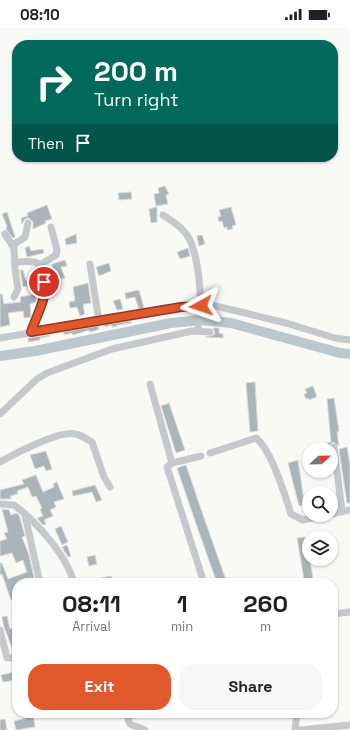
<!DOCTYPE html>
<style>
:root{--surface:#fff;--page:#f6f6f6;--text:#202124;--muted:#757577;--accent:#e2582d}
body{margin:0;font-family:"Space Grotesk",sans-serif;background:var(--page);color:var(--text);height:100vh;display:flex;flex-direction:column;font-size:15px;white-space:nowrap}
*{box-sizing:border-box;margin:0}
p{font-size:13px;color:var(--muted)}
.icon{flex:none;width:22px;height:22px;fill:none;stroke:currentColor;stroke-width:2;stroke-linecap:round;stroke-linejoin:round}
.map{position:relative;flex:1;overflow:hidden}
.side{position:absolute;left:12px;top:550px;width:326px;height:140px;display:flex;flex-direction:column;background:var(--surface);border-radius:16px;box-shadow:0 1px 3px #0004}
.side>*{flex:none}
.top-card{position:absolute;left:12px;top:12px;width:326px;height:122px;border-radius:16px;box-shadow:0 1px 3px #0004;background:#00695c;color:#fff;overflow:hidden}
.needle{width:26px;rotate:68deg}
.buttons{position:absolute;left:302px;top:414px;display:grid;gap:8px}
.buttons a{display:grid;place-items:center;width:36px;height:36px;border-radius:50%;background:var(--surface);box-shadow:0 1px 3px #0004;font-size:20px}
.pin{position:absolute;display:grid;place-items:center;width:34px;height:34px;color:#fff;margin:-17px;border:2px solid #fff;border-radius:50%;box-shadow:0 1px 4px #0007}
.me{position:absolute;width:44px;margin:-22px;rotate:265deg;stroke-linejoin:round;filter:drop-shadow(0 0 3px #0008)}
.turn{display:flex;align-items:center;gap:14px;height:84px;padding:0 16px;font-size:18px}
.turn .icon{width:52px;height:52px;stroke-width:2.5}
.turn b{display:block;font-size:28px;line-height:34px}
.then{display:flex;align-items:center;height:38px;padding:0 16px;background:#0003;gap:8px;font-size:15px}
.eta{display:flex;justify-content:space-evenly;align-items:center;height:68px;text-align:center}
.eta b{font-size:24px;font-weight:700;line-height:28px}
.primary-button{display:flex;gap:8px;margin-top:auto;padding:8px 16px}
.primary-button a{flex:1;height:46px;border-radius:16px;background:var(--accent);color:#fff;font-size:16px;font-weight:700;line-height:46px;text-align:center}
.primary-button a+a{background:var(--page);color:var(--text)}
.status{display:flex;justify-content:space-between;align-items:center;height:28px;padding:0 20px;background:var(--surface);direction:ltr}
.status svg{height:11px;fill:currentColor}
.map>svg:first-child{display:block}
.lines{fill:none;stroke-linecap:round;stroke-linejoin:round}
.river{stroke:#bcc8cc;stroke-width:10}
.building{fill:#abb4b9;stroke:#dbdbd8}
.minor{stroke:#c5c9cc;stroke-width:7}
.route-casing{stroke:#93391d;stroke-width:10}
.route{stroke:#e2582d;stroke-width:7}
</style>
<div class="status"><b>08:10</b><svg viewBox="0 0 49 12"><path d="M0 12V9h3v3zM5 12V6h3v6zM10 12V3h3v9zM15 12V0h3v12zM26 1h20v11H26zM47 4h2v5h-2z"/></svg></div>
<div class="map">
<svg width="350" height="702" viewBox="0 0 350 702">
<rect width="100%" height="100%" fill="#f9f9f6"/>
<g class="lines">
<path class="river" d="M0 328 35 323 171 295 201 292 231 295 340 325 350 326"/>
</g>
<path class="building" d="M165 158 169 166 166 167 168 176 156 178 154 166 159 165 158 160Z
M131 164 132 171 119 172 118 165Z
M47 177 52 191 45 193 46 195 33 201V194L29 190 25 191 22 196 21 190 28 188 27 185Z
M157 179V194L151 195 149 181Z
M231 179 236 197 232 198 233 201 227 202V199L224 200 222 193 219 194 218 189 221 188 219 182Z
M7 184 15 209 13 210 6 201 7 198 2 186Z
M76 206 77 215 66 217 65 211Z
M202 207 205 216 199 218 197 208Z
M29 218 31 223 43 221 44 225 27 229 25 220Z
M188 220 190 228 180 231 177 224Z
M65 232 67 238 61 239 65 250 56 252 52 236Z
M109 235 111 243 99 248 96 239Z
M20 242H23L26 253 37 251 40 259 35 261 33 257 23 259Z
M88 255 91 275 84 276 83 278 85 286 80 288 77 279 70 280 69 274 75 273 73 259Z
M139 262 144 280 139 281 135 269 126 271 125 265Z
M0 266H2L4 276 21 274 20 269 36 266V274L30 276 31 289 24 290 23 283 8 285 10 297 0 299Z
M120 271 123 281 117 282 113 273Z
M131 293V295L117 297V298L112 299V297L105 299 104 297Z
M98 298 99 301 94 303 90 304 89 302 73 307 72 305 64 307V304Z
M213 300H219V305L223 306V310L205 309 214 307 215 304Z
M50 307V308L40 310V312L28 314V310Z
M255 354 258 403 250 404 246 355Z
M313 358 317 369 309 372 308 370 306 371 304 366 307 365 305 361Z
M334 370 339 403 337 404 339 418 333 414 330 417 329 421H325L323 416 331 414 327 371Z
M169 375 185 422 176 425 161 378Z
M347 419 350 437V475H347L339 421Z
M46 423 52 441 46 443 44 438 35 441 30 427Z
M298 432 304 473V477L299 478 288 435Z
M186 437 203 487 227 555H217L193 487 177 440Z
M36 447 43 464 54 459 53 456 57 454 64 471 54 474 56 479 50 482 53 488 44 492 46 496 43 497 37 490 43 488 40 481 42 480 36 468 32 469 28 459 17 463 18 466 10 468 11 471H0V462L24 456 22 452Z
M95 457 102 472 96 474 92 464 73 468 72 463Z
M2 481 9 482 11 487 16 485 19 487 25 508 22 509 29 527 35 554 17 555V570L11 572 2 546 0 547V535H2L8 551 27 544 23 532 16 535 12 525 0 528V513L7 511 4 505 8 504Z
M61 498 68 514 62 517 55 501Z
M306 509 313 550 304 551 297 510Z
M67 517 71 528 68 529 62 519Z
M95 527 97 536 89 538 87 529Z
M111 548 113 555H88V553Z
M7 588 10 601 12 600 15 613 17 612V625H14L4 599 2 589Z
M15 644 16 652 3 654 1 647Z
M25 685H33L35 699 16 702 14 693 26 690Z
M5 691 7 702H0V692Z"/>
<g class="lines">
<path class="minor" d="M163 187C172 193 181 198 187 207 198 223 200 258 201 278
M5 206 14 220 15 241 18 261 14 269
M13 217 25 209 28 195
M15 234C31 234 44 229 42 251L45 255 46 261 31 305
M90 236 99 293
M40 237 56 227 57 222 51 199
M198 303 199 278
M0 310 181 279 216 278 286 295 335 310 350 312
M150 356 172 435
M0 386 37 351 47 345 112 321 192 303 210 304
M334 419 342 483
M210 425 256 410C271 421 285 467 291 486L303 492 326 487
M201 428 172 435 167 439 204 555
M0 434C14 426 60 402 75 406 81 407 87 411 92 414L104 449 110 459
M0 476 14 477C36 493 67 528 74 555
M331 486 350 482
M25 487 40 555
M333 586 350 584
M0 602 7 630H17
M131 685 128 692 130 696 145 702
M295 702 297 685
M300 702 350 697"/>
</g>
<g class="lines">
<g class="route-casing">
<path id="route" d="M44 254C49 266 35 291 31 304L181 279 201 278"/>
</g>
<use href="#route" class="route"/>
</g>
</svg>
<div class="buttons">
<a><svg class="needle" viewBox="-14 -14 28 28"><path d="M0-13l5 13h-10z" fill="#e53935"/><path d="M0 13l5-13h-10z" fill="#757577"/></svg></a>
<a><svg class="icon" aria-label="search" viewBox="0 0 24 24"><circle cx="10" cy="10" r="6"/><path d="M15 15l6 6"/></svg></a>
<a><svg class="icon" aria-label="layers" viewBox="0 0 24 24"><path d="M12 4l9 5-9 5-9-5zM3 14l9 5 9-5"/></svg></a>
</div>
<div class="pin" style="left:44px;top:254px;background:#d93025"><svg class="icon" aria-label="arrive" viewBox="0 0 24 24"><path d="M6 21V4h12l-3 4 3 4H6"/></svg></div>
<svg class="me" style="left:201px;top:278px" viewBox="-20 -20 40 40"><path d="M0-17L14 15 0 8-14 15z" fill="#e2582d" stroke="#fff" stroke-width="4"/></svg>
<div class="top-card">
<div class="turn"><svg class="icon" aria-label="right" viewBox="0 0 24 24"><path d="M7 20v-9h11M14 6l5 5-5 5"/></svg><div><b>200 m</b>Turn right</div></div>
<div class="then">Then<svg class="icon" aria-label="arrive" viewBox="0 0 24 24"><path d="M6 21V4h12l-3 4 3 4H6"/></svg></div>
</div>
<section class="side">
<div class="eta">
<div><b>08:11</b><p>Arrival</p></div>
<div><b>1</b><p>min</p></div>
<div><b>260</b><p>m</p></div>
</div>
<div class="primary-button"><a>Exit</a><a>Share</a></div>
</section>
</div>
